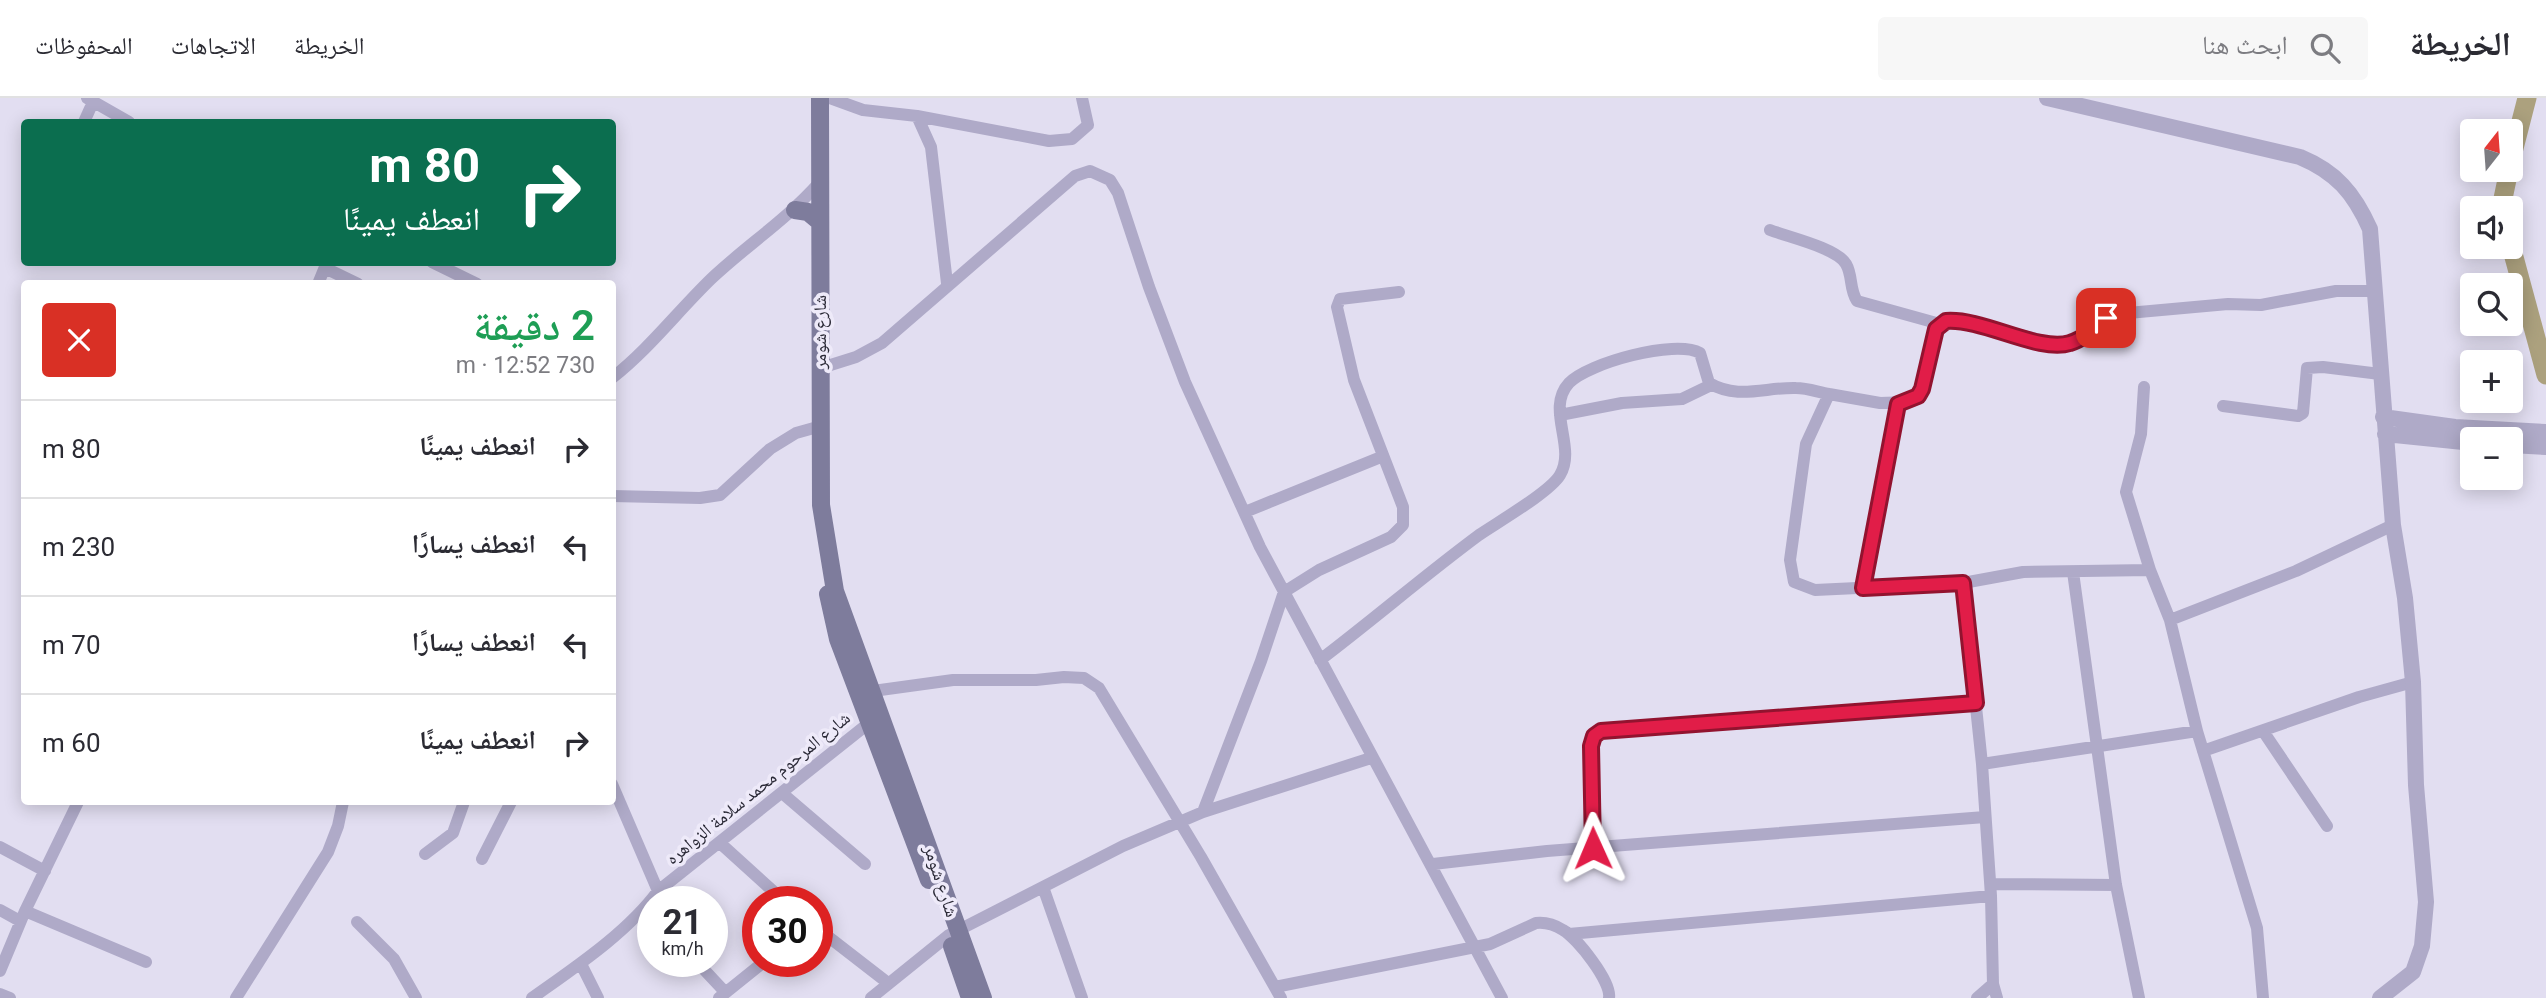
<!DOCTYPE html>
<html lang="ar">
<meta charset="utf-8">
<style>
:root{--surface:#fff;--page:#f7f7f7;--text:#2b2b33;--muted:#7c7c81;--line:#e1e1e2}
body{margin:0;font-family:Roboto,"Noto Naskh Arabic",sans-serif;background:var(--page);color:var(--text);direction:rtl;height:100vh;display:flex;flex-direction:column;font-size:26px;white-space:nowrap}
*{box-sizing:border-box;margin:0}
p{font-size:23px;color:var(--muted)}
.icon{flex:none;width:38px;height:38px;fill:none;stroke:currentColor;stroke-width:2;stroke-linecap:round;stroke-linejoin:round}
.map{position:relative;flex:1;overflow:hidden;direction:ltr}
.drawer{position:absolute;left:21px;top:182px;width:595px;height:525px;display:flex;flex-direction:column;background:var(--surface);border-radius:7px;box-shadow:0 4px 18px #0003;direction:rtl}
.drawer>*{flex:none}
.top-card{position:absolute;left:21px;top:21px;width:595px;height:147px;border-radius:7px;box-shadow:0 4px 18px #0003;direction:rtl;background:#0b6e4f;color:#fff;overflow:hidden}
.needle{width:46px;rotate:17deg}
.buttons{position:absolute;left:2460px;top:21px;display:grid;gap:14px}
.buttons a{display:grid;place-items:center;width:63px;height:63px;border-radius:7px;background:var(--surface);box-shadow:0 4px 18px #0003;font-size:35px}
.speed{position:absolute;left:637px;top:788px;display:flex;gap:14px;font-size:35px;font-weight:700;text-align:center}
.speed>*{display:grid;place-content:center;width:91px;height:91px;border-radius:50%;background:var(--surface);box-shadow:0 4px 18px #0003;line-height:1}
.speed small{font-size:18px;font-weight:400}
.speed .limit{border:10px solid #d22;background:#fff;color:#111}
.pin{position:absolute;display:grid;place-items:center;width:60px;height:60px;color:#fff;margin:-30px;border-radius:14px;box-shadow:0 4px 10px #0006}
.me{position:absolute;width:77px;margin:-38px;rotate:359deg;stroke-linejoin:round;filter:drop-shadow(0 0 5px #0008)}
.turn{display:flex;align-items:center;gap:24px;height:147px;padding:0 21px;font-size:32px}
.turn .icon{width:91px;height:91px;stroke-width:2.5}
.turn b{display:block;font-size:49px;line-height:60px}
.round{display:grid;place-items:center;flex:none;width:74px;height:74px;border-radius:7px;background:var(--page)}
.headline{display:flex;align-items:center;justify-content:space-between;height:119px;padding:0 21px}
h1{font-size:42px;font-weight:600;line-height:52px;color:#1e9e55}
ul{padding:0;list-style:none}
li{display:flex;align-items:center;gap:21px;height:98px;padding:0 21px;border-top:2px solid var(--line)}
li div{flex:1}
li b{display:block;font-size:26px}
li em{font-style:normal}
header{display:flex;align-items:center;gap:42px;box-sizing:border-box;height:98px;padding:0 35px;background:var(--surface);border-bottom:2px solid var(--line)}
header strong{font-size:33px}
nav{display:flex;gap:38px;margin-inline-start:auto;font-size:24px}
.search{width:490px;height:63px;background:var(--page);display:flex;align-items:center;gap:18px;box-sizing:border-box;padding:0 24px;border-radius:7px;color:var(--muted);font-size:26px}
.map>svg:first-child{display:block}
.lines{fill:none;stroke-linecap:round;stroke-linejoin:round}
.river{stroke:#aca17e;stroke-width:19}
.minor{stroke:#afaac8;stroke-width:12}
.tertiary{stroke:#afaac8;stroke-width:16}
.secondary{stroke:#7e7c9c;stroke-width:18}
.route-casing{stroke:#92132f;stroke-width:18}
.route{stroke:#e11d48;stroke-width:12}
.labels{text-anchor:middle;stroke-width:7;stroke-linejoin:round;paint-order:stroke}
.street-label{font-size:18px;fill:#2a2936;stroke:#eeeaf9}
</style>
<header>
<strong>الخريطة</strong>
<div class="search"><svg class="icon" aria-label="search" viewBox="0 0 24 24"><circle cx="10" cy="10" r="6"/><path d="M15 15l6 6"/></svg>ابحث هنا</div>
<nav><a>الخريطة</a><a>الاتجاهات</a><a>المحفوظات</a></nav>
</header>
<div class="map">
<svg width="2546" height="900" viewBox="0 0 2546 900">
<rect width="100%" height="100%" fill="#e2def1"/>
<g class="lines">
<path class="river" d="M2511 62 2527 0
M2501 110 2509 72
M2511 148 2546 277"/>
<path class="minor" d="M87 0 129 24
M830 0 863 12 917 18 931 49 947 185
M917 18 1049 43 1072 41 1088 27 1082 0
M84 24 93 4
M1770 132C1788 139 1837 150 1846 166 1853 178 1849 191 1857 203L1940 226
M432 164 477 186
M325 170 358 186
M318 186 327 164
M821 270 856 259 882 245 1075 78 1090 73 1110 82 1118 95 1149 189 1185 284 1260 449 1502 900
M612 280C649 251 677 214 711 181 747 147 785 123 819 85
M2144 289 2141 336 2126 394 2150 472 2170 522 2197 633
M2223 308 2298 318 2303 315 2307 270 2323 269 2380 276
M1560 317 1622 305 1682 301 1711 287
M612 398 700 400 720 397 770 351 796 335 821 328
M1245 414 1381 359
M2073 474 2116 787 2139 900
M1963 485 1815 492 1794 484 1790 462 1806 346 1829 296 1880 305 1909 304C1936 286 1922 234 1946 223L1972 225 2060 247C2083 244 2096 224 2117 216L2228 206 2261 207 2336 193H2376
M1863 490 1898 306
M2170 522 2296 473 2393 427
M1320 562C1374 521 1425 477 1479 437 1498 424 1550 394 1560 377 1577 349 1545 311 1569 285 1588 265 1675 241 1700 255L1709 285C1738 302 1765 289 1796 290 1807 290 1818 294 1829 296
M873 593 953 582H1036L1064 579 1084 580 1099 590 1201 759 1281 900
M2263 633 2327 728
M2203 653 2359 599 2413 584
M1982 666 1963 485 2023 474 2150 472
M612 686 658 793
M782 695 865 766
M1203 714 1261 563 1284 494 1319 472 1391 439 1403 427V409L1354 282 1337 209 1340 201 1399 194
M720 745 784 803
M0 749 45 773
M1593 750 1591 648 1594 638 1601 633 1976 605
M425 756 453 735 464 704
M482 761 511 704
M1433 766 1547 753 1985 719
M1991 786 2116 787
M1043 789 1082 900
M0 812 20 823
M25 813 146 864
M357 824 394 861 416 900
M817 830 888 885
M1569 836 1991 798
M696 863 725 894
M581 866 598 900
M0 873 25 813 78 704
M1275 889 1490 846 1536 825C1545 824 1555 827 1563 832 1577 840 1612 884 1609 900
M0 896 10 900
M236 900 328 754 338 728 343 704
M532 900C574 870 627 835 658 793L874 621
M719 900 765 863
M871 900 949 837 1123 748 1203 714 1371 660
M1977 900 1993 886
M1997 900 1993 886 1991 798 1982 666 2197 633 2257 830 2263 900"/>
<path class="tertiary" d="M2047 0 2300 59C2336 74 2354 95 2370 131L2393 427 2405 500 2413 584 2416 687 2426 804 2422 848 2413 874 2380 900
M2383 319 2455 329 2546 334
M2385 336 2473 345
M2511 347 2546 349"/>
<path class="secondary" d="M820 0 821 407 835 493 983 900
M795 112 808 114 820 124
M828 496 838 541 929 782
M952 848 970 900"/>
</g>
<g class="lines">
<g class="route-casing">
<path id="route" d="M1593 750 1591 648 1594 638 1601 633 1976 605 1963 485 1863 490 1898 306 1918 298 1922 291 1936 231 1946 223C1983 220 2039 255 2070 245 2084 241 2096 229 2106 220"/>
</g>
<use href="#route" class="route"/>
</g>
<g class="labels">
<g class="street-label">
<text transform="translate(820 234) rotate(-90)" y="6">شارع شومر</text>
<text transform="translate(758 690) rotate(-39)" y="6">شارع المرحوم محمد سلامة الزواهره</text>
<text transform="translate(941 783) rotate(72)" y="6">شارع شومر</text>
</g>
</g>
</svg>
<div class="buttons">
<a><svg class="needle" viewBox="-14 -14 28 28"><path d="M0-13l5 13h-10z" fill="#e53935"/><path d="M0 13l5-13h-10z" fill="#7c7c81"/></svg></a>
<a><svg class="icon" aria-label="sound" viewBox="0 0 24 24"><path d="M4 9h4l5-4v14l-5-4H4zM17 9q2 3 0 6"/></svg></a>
<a><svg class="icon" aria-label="search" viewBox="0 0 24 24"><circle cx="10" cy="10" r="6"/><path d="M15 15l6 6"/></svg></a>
<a>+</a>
<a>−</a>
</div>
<div class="speed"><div>21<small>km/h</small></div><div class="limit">30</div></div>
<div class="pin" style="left:2106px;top:220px;background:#d93025"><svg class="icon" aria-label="arrive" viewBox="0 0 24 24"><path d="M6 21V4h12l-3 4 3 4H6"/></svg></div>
<svg class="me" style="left:1593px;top:750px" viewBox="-20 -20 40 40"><path d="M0-17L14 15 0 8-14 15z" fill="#e11d48" stroke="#fff" stroke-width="4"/></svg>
<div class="top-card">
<div class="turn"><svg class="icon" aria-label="right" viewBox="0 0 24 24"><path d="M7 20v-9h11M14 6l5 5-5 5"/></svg><div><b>80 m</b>انعطف يمينًا</div></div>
</div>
<section class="drawer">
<div class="headline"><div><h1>2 دقيقة</h1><p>730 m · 12:52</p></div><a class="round" style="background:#d93025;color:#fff"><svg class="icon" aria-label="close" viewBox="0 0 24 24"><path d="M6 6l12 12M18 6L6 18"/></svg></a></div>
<ul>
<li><svg class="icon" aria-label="right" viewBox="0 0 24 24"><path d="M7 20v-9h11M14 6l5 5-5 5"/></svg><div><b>انعطف يمينًا</b></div><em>80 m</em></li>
<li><svg class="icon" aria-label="left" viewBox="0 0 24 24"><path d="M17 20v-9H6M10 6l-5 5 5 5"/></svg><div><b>انعطف يسارًا</b></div><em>230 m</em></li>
<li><svg class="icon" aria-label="left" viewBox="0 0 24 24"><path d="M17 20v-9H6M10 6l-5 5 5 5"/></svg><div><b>انعطف يسارًا</b></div><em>70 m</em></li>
<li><svg class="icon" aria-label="right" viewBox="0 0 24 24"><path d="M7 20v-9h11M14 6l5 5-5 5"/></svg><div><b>انعطف يمينًا</b></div><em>60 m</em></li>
</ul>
</section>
</div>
